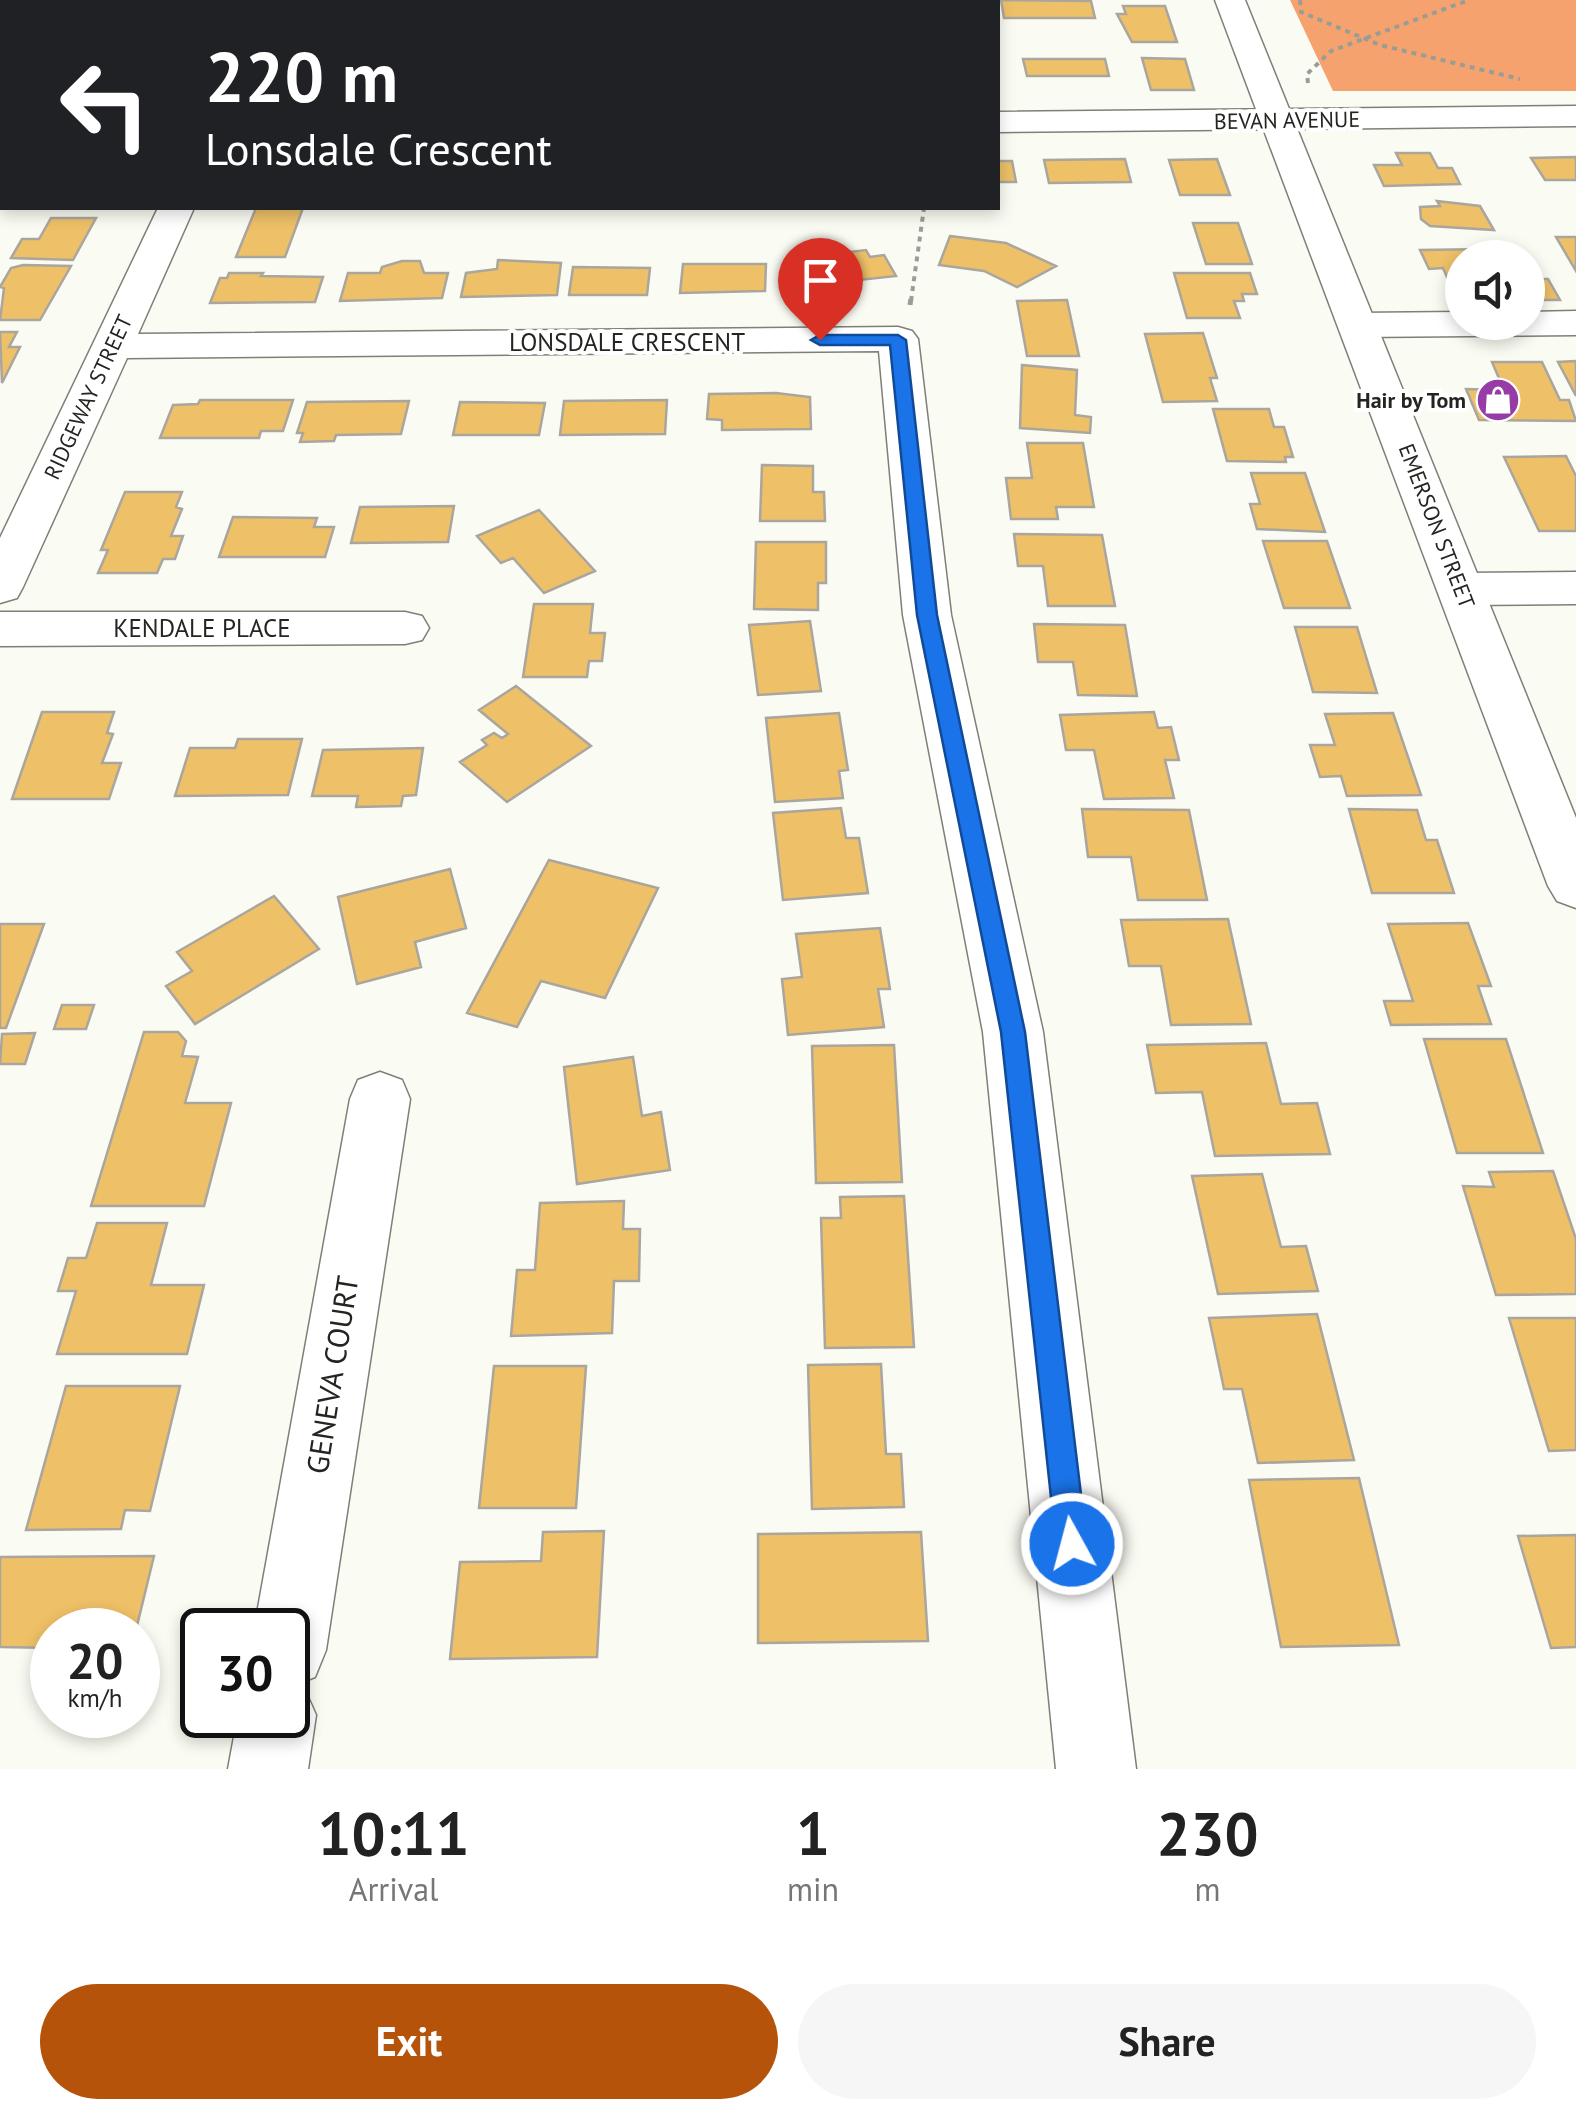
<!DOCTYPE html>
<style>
:root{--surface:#fff;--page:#f6f6f6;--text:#222;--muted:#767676;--accent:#b45309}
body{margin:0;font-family:"PT Sans",sans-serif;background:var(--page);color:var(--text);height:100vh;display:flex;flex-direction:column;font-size:38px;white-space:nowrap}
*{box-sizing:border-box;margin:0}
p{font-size:32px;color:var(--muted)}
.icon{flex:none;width:55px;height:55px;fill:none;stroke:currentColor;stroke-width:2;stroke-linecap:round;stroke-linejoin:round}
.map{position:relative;height:1769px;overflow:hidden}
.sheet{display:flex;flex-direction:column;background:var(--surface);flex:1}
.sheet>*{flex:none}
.top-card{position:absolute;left:0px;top:0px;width:1000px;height:210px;box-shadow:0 5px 15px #0003;background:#202124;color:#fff;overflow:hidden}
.tools{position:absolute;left:1445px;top:240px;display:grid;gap:20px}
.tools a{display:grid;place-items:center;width:100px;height:100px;border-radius:50%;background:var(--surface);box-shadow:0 5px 15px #0003;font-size:50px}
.speed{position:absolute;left:30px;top:1608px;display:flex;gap:20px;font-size:50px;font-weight:700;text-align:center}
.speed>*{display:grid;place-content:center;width:130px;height:130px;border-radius:50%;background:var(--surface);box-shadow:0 5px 15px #0003;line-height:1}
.speed small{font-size:25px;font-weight:400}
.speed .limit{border:5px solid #111;border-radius:15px;background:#fff;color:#111}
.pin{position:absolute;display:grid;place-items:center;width:85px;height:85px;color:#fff;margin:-102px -42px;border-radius:50% 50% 50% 0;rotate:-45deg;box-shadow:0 0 10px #0007}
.pin .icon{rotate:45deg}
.me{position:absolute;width:110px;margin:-55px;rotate:353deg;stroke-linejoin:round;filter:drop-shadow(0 0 8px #0008)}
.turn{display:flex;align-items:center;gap:35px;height:210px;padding:0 40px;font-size:45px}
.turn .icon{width:130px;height:130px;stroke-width:2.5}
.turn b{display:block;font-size:70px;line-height:85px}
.eta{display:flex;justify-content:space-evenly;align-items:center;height:170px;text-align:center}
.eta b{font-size:60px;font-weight:800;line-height:70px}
.cta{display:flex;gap:20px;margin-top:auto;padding:20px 40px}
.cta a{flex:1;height:115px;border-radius:60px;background:var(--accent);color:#fff;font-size:40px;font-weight:800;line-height:115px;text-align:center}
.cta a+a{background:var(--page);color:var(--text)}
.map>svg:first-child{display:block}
.forest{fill:#f5a26e}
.building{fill:#eec067;stroke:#aaa69e;stroke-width:2.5}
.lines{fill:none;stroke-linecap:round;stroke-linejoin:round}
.minor-casing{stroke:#7e7f77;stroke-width:3}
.major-casing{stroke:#7e7f77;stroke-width:3}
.path-far1{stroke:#9b9c96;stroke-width:4;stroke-dasharray:5 5;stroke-linecap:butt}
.path{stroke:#9b9c96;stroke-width:5;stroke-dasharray:6 6;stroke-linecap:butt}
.minor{fill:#fff;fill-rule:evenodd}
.major{fill:#fff;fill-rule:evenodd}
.route{fill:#1a73e8;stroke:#114b97;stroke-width:2.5}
.labels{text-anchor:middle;stroke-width:8;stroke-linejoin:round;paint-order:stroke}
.far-street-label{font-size:22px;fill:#242421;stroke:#fff}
.far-poi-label{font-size:22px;font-weight:bold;fill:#242421;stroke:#fff;text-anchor:end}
.street-label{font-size:25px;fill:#242421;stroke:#fff}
.near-street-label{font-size:30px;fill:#242421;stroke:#fff}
</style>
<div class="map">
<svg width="1576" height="1769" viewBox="0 0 1576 1769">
<rect width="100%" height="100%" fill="#fafcf3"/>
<path class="forest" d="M1290 0H1576V91H1333Z"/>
<path class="building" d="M904 0H994V2H904Z
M1001 0 1091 1 1095 18H1004Z
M1123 6H1165L1177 42H1132L1117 14H1126Z
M1142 58 1185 59 1194 90H1151Z
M1023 59H1105L1109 76H1027Z
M1396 153H1430L1438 168H1452L1460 184 1384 186 1374 165H1402Z
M1576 157V180H1545L1531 158Z
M1125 159 1131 182 1049 183 1044 160Z
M1217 159 1230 195H1180L1169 160Z
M998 161H1012L1016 182H998Z
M1437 201 1480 206 1494 230 1430 226 1421 219 1420 207 1440 206Z
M256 208H303L285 257H236Z
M51 218H96L73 260 11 258 22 239H39Z
M1193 223H1238L1252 264H1206Z
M950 236 1006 243 1056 266 1017 287 984 271 939 265Z
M1556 237H1576V271Z
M1487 249 1492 258H1462V284H1450L1443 268 1429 269 1420 250Z
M866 250 870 257 884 255 896 276 804 286 792 259Z
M498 260 561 263 557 295 461 297 466 273 497 269Z
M402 261H420L424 273H448L442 298 340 301 348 273H380L382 267Z
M683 264H766L765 291 680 293Z
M23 265 71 266 40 320H0L4 288 0 287 11 268Z
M573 267 650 268 647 295H569Z
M229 273H263L261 276 323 277 315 302 210 303 220 278H227Z
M1174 273H1250L1257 294H1242L1244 301H1234L1240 318H1187Z
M1528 279H1548L1560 300H1528Z
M1067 300 1079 356H1027L1017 301Z
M0 332H17L9 347H20L2 383Z
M1203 333 1217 378H1210L1217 401 1163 402 1145 334Z
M1576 361V396L1558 362Z
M1492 362H1542L1560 400H1569L1576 421 1479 420 1466 389 1504 390Z
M1022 365 1077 370 1075 415 1091 417 1090 433 1020 428Z
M776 393 810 397 811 429 722 430V420L707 419 709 394Z
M200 400H293L283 431H261L259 438H160L173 405 198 404Z
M667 400 665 434 560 435 564 401Z
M409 401 401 434 336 435 334 441 300 442 303 433H297L307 402Z
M460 402 545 403 539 435H453Z
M1213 409H1269L1274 427H1284L1293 457H1285L1286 462 1227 461Z
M1027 443H1083L1094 507H1056L1058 519H1011L1006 478H1032Z
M1566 456 1576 476V531H1539L1504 457Z
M762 465 813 466V492H824L825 521H760Z
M1251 473H1305L1325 532 1257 529 1250 504H1260Z
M125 492H182L176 507 182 509 171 536H183L175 559H163L157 573H98L108 550H101Z
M454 506 448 542 351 543 360 507Z
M539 510 595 571 544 593 513 558 501 563 477 536Z
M233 517 317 518 314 527H334L325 557H219Z
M1014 534 1102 535 1115 606H1048L1043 566H1018Z
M1263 541H1327L1350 608H1284Z
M756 542H826V583H818V610L754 609Z
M534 604H593L590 633H605L602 661H589L587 677H523Z
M810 621 821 691 758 695 749 625Z
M1034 624 1125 625 1137 696 1078 695 1073 662H1038Z
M1295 627H1357L1377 693 1313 692Z
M516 686 591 746 507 802 460 762 487 745 482 740 494 733 502 738 508 734 479 710Z
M42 712H114L107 733 113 734 102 763H121L109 799H12Z
M1154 712 1158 728 1171 727 1179 760H1165L1174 798 1104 799 1094 750H1066L1060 715Z
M839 713 848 770 839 771 843 798 775 802 766 718Z
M1393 713 1421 795 1347 796 1341 776 1320 777 1310 745H1335L1325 714Z
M238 739H302L288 795 175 796 190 748H235Z
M423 748 416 795 403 796 401 806 356 807 358 796H312L323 750Z
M841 808 846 838H859L868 893 783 900 773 813Z
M1082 809 1189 810 1207 900H1138L1131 857H1088Z
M1349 809 1417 810 1426 840H1437L1454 893H1372Z
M549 860 658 888 605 998 541 981 517 1027 467 1013Z
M450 869 466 928 415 942 421 967 357 984 338 897Z
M274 896 319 949 195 1024 166 986 192 971 177 952Z
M1228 919 1251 1024 1171 1025 1161 966H1129L1121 920Z
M1468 923 1491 986H1478L1491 1024 1391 1025 1384 1001H1413L1388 924Z
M0 924H44L6 1028H0Z
M880 928 890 989H878L884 1027 788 1035 782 979 802 977 796 934Z
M62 1005H94L86 1029H54Z
M144 1032H178L186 1041 182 1056 198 1057 185 1103H231L204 1206H91Z
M35 1033 25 1064H0L2 1034Z
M1424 1039H1506L1543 1153H1457Z
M1266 1043 1281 1104 1317 1103 1330 1154 1215 1156 1202 1092 1156 1093 1147 1045Z
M894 1045 902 1182 816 1183 812 1046Z
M633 1057 642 1116 661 1112 670 1170 577 1184 564 1067Z
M1553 1171 1576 1239V1294L1496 1295 1463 1186 1494 1187 1489 1172Z
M1262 1174 1281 1247 1306 1246 1318 1291 1218 1294 1192 1176Z
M904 1196 914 1347 825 1348 821 1218H841L840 1197Z
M624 1201 623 1229H640L639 1281H614L612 1333 511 1336 517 1270H535L540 1203Z
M97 1223H167L151 1285H204L187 1354H57L76 1291H58L68 1258H86Z
M1317 1314 1354 1460 1258 1463 1242 1389H1224L1209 1318Z
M1509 1318H1576V1450L1549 1451Z
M881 1364 886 1454H901L904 1507 812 1509 808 1365Z
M494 1366H586L576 1508H479Z
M66 1386H180L150 1511 125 1510 121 1529 26 1530Z
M1359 1478 1399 1645 1281 1647 1249 1480Z
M604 1531 597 1657 450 1659 460 1562 541 1561 543 1532Z
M921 1532 928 1641 758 1643V1534Z
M1576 1535V1647L1551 1648 1518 1536Z
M154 1556 136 1630H52V1648L0 1647V1557Z"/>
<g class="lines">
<g class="minor-casing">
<path id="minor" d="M1576 106V126L998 132V112Z
M0 120H2V140H0Z
M158 208H194L138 334 898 327 912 331 918 339 951 615 1043 1032 1136 1769H1056L983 1032 903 615 879 351 127 358 23 587 17 598 0 603V538Z
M1576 311V335L1358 337 1344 333 1338 325 1344 317 1358 313 1462 312V322H1528V312Z
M1576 572V604L1462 605 1445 600 1439 589 1445 578 1462 573Z
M0 612H405L422 616 429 628 422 640 405 644 0 646Z
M380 1072 402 1080 410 1099 326 1650 315 1677 297 1684 304 1688 316 1715 308 1769H228L238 1715H288V1630H254L350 1099 358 1080Z"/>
</g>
<g class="major-casing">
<path id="major" d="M1215 0H1245L1576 818V908L1557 901 1548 886Z"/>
</g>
<path class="path-far1" d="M1300 0 1301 12 1380 45 1520 79
M1308 83 1307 74 1331 51 1469 0
M911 301 924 208"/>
<path class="path" d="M910 305 911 298"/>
<use href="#minor" class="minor"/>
<use href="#major" class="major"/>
</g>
<path class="route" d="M898 335 906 340 937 615 1025 1032 1087 1544 1082 1555 1072 1559 1061 1555 1056 1544 1001 1032 917 615 890 345H820L811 340 820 335Z"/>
<defs>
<g id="shop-disc" transform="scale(2.25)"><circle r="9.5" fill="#973ca7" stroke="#fff"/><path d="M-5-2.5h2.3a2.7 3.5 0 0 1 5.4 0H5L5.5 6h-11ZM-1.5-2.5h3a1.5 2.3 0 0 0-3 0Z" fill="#fff"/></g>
</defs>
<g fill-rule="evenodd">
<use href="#shop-disc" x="1498" y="400"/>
</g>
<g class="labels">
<g class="far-street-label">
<text transform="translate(1287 120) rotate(-1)" y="8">BEVAN AVENUE</text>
<text transform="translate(88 397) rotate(-65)" y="8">RIDGEWAY STREET</text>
<text transform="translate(1437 526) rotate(69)" y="8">EMERSON STREET</text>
</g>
<g class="far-poi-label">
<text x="1466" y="408">Hair by Tom</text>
</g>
<g class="street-label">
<text x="627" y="351">LONSDALE CRESCENT</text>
<text x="202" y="637">KENDALE PLACE</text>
</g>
<g class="near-street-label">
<text transform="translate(333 1375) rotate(-81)" y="10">GENEVA COURT</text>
</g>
</g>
</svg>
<div class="tools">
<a><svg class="icon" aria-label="sound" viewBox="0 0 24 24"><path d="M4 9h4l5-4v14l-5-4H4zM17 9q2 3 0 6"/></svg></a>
</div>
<div class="speed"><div>20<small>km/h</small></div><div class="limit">30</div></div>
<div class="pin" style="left:820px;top:340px;background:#d93025"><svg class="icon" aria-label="arrive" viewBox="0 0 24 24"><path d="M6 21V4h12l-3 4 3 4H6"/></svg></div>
<svg class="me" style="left:1072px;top:1544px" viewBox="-20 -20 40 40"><circle r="17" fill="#1a73e8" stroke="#fff" stroke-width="3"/><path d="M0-11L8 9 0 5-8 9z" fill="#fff"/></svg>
<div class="top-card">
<div class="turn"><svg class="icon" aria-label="left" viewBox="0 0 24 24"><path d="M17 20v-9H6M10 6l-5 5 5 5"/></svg><div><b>220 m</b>Lonsdale Crescent</div></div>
</div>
</div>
<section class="sheet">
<div class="eta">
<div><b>10:11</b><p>Arrival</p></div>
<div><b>1</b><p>min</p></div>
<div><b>230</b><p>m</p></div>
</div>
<div class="cta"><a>Exit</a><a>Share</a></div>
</section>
